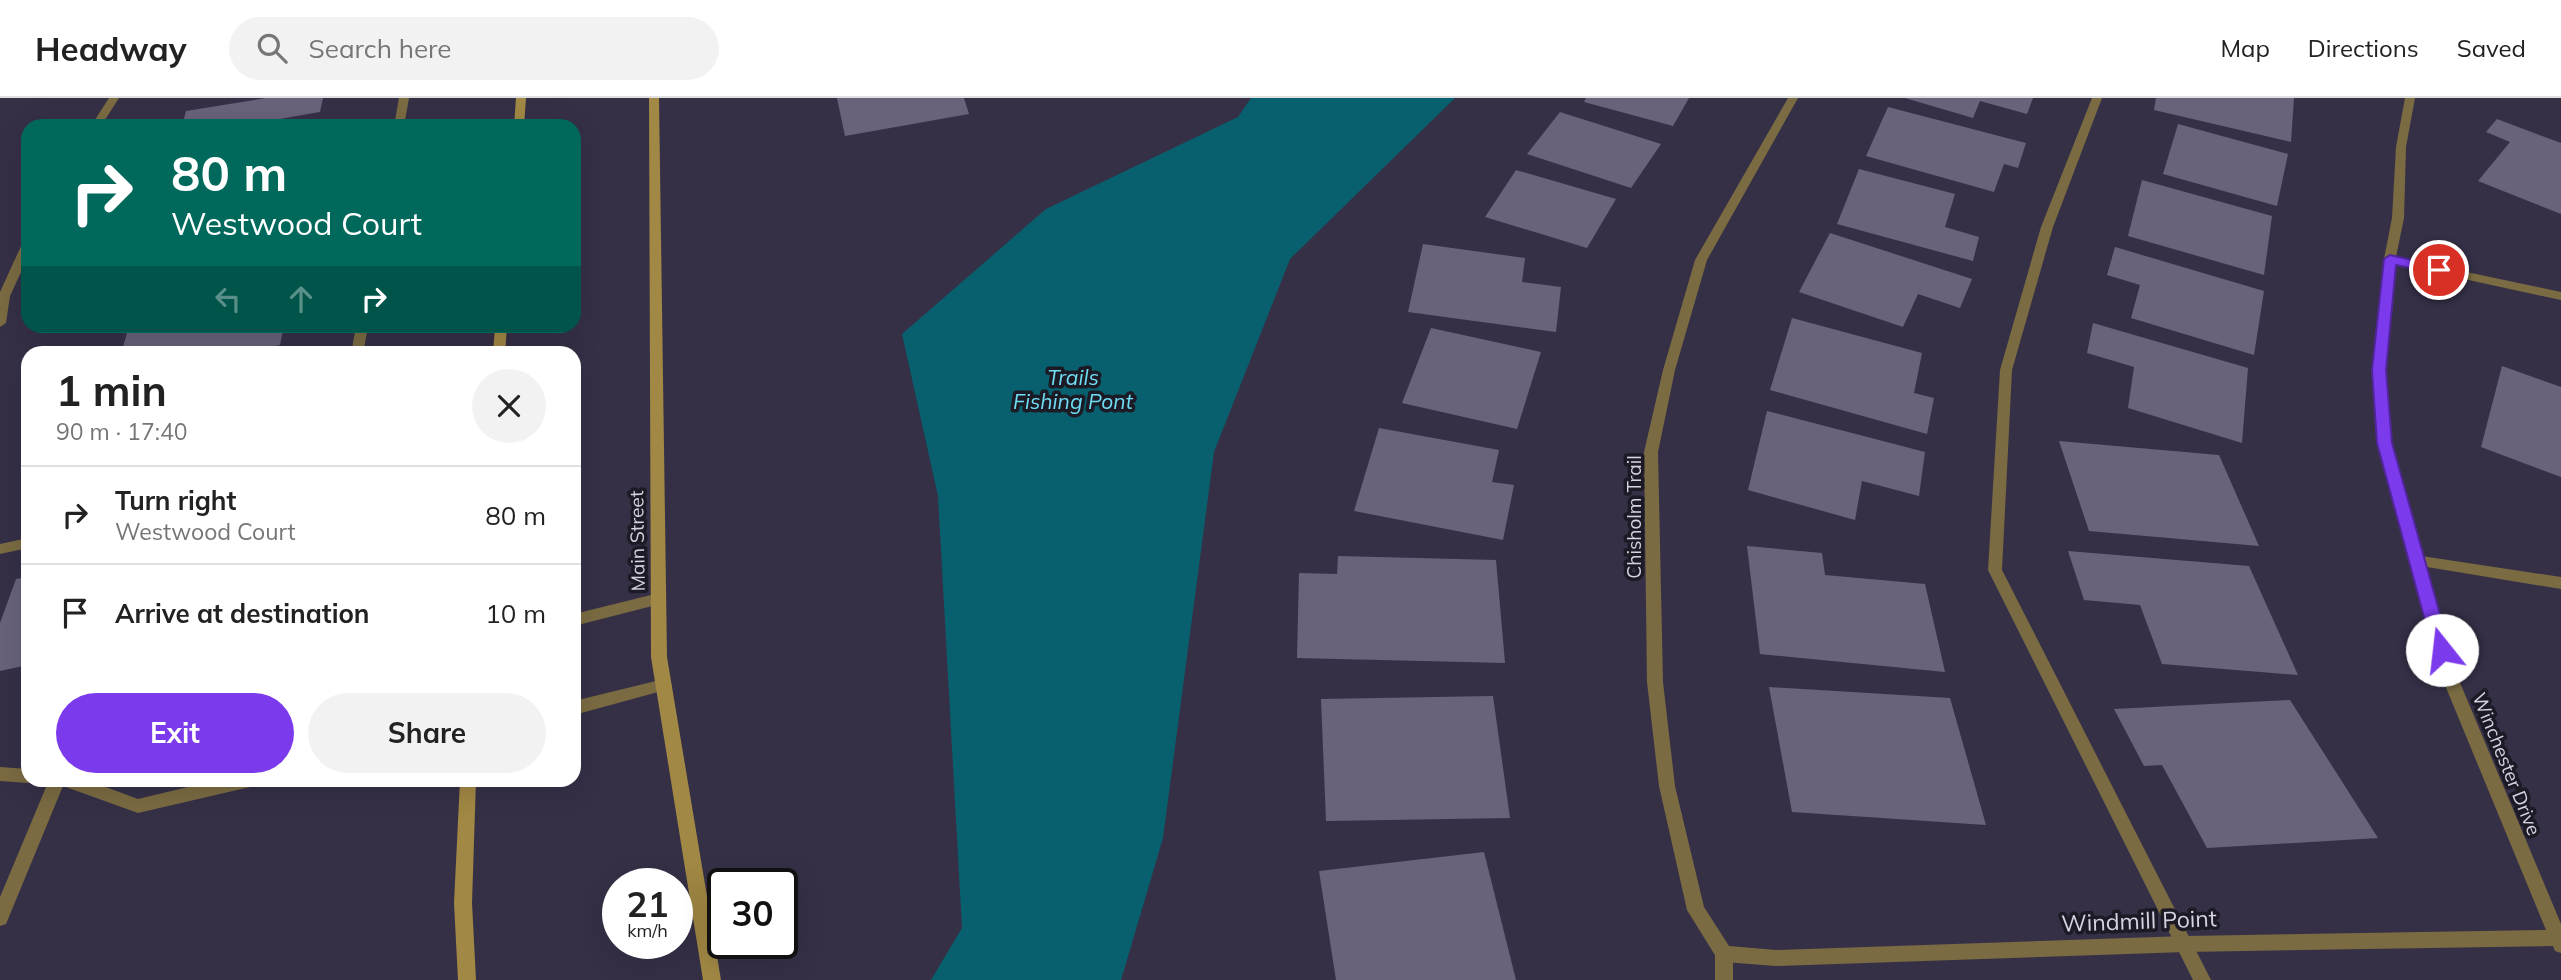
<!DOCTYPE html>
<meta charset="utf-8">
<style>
:root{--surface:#fff;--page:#f2f2f2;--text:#222;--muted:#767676;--line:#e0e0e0;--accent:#7c3aed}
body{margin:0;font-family:Mulish,sans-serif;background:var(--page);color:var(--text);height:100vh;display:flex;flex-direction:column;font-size:26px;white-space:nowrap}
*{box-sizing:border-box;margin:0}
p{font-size:23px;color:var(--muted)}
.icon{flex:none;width:38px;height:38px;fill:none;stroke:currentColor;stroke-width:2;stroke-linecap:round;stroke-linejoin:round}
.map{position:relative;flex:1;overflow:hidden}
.drawer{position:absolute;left:21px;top:248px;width:560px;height:441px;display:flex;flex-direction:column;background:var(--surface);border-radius:21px;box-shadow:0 7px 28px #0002}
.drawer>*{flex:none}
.top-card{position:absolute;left:21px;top:21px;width:560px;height:214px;border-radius:21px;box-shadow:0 7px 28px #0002;background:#00695c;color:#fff;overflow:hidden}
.speed{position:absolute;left:602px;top:770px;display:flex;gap:14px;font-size:35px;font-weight:700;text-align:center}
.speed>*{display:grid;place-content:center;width:91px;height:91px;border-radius:50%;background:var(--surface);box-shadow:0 7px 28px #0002;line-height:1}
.speed small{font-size:18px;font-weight:400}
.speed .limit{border:4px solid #111;border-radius:10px;background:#fff;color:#111}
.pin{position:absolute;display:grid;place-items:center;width:60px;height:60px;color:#fff;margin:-30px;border:4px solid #fff;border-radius:50%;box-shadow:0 2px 7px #0007}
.me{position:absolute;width:77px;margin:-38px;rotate:344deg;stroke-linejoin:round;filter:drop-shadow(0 0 5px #0008)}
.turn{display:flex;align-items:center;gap:24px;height:147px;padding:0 35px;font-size:32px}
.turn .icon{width:91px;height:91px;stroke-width:2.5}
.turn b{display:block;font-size:49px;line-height:60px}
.lanes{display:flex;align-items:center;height:66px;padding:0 35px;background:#0003;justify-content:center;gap:35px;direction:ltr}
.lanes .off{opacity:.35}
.round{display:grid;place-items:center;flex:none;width:74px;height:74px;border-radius:37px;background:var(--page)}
.headline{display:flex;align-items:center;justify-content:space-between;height:119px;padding:0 35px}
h1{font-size:42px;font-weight:700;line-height:52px}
.cta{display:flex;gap:14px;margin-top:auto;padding:14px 35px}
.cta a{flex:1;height:80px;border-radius:42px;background:var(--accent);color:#fff;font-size:28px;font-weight:700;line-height:80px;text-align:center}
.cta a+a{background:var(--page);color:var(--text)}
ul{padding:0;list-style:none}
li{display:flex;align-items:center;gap:21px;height:98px;padding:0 35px;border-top:2px solid var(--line)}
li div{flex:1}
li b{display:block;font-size:26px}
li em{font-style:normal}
header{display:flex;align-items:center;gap:42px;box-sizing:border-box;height:98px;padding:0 35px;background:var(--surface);border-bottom:2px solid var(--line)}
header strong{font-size:33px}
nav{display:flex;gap:38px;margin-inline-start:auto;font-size:24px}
.search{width:490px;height:63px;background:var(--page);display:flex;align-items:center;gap:18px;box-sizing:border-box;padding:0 24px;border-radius:38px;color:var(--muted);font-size:26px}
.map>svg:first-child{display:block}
.water{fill:#08606e}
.building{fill:#68627b}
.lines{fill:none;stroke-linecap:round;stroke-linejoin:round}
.service{fill:#7a6b42;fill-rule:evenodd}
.minor{fill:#7a6b42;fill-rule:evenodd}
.secondary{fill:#a18844;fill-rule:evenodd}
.route{fill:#7c3aed;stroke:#51269a;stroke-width:2}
.labels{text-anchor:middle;stroke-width:7;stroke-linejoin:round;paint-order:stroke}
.street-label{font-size:19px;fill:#d6d2e1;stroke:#1c1a24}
.water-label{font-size:21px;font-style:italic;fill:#6edef5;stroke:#1c1a24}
.near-street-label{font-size:23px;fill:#d6d2e1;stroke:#1c1a24}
</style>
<header>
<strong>Headway</strong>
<div class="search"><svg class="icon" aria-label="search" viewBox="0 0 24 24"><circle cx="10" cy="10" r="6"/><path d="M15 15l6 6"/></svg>Search here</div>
<nav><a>Map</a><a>Directions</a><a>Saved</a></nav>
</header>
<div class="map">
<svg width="2561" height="882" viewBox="0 0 2561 882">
<rect width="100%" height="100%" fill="#363047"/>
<path class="water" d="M1251 0H1455L1290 161 1214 354 1163 740 1121 882H931L962 830 938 398 902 236 1046 111 1238 19Z"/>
<path class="building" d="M266 0H323L320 14 274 22 272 28H182L186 13Z
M837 0H964L969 16 845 38Z
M1586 0H1689L1673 28 1584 4Z
M1905 0H2033L2027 16 1980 3 1973 20Z
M2156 0H2294L2291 44 2154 12Z
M1888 9 2026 45 2018 70 2004 66 1994 94 1866 58Z
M1560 14 1661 46 1631 90 1527 56Z
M2497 21 2561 45V116L2478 83 2510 44 2486 34Z
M2178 26 2288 56 2277 108 2163 76Z
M1859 71 1955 96 1945 129 1979 139 1973 163 1837 126Z
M1516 72 1616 101 1587 150 1485 119Z
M2142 82 2272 118 2264 177 2128 138Z
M1830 135 1972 181 1960 210 1918 196 1903 229 1799 194Z
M1423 146 1525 160 1522 184 1561 189 1556 234 1408 214Z
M2115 149 2264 193 2254 257 2131 220 2140 187 2107 177Z
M1792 220 1922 255 1914 295 1934 300 1927 336 1770 292Z
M2093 225 2248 270 2242 345 2128 310 2134 269 2087 255Z
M165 228H284L280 247 242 256H121L127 235Z
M1431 230 1541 254 1517 331 1402 305Z
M2502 268 2561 289V379L2481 349Z
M1767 313 1925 354 1919 398 1862 383 1855 422 1748 392Z
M1379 330 1499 352 1492 384 1514 387 1503 442 1354 413Z
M2059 343 2219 357 2259 448 2089 433Z
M1747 448 1822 455 1825 477 1925 486 1945 574 1760 556Z
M2068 453 2249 468 2298 577 2162 566 2140 507 2084 502Z
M1338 458 1496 462 1505 565 1297 560 1299 475 1337 476Z
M28 479V567L0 573V525L16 481Z
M1769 589 1950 600 1986 727 1792 714Z
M1493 598 1510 720 1326 723 1321 601Z
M2290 602 2378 740 2207 750 2162 667 2144 668 2114 611Z
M1484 754 1516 882H1336L1319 773Z"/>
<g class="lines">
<path class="service" d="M399 0H409L404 28H394Z
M2092 0H2102L2053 129 2012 272 2002 472 2211 882H2193L1988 472 2000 272 2041 129Z
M356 228H368L363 256H351Z
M28 440V450L0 456V446Z
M2415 457 2561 479V491L2415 467 2410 466 2408 462 2410 458Z
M1724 848 1730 850 1733 856V882H1715V856L1718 850Z"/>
<path class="minor" d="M109 0H119L101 28H91Z
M1788 0H1798L1707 162 1675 272 1658 354 1663 584 1675 688 1704 809 1729 848 1776 852 2185 838 2546 832 2440 575 2377 345 2373 272 2384 161 2392 120 2396 49 2405 0H2415L2406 49 2404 120 2396 159 2561 194V202L2395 166 2385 272 2391 345 2456 575 2561 826V855L2555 853 2553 848 2185 854 1776 868 1724 864 1718 862 1687 812 1659 688 1647 584 1644 354 1663 272 1695 162Z
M28 142V159L10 198 6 225 0 229V194L22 146Z
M659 495 664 497 666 501 664 505 574 528V516Z
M664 581 669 583 672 587 669 591 574 617V603Z
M0 669 28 671V682H34L28 685 0 683Z
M49 682H87L138 701 217 682H258L256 687 250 689 138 715 63 688 6 826 0 828V799Z"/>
<path class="secondary" d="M516 0H526L524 28H514Z
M649 0H659L667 559 721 882H703L651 559Z
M495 228H507L505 256H493Z
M460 682H476L472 805 476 882H458L454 805Z"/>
</g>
<path class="route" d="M2390 157 2439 168 2446 172 2439 176 2396 167 2386 272 2392 345 2450 552 2448 557H2436L2433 552 2377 345 2372 272 2384 161Z"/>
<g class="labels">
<g class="street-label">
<text transform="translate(1634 419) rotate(-90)" y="7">Chisholm Trail</text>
<text transform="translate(637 443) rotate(-91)" y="7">Main Street</text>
<text transform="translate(2507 666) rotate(68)" y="7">Winchester Drive</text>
</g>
<g class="water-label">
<text x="1073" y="287">Trails<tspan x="1073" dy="24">Fishing Pont</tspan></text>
</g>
<g class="near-street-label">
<text transform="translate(2139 823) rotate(-2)" y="8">Windmill Point</text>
</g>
</g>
</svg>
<div class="speed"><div>21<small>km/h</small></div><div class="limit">30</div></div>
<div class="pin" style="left:2439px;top:172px;background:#d93025"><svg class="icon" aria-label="arrive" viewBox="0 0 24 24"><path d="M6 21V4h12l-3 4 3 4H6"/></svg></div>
<svg class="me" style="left:2442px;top:552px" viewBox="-20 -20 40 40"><circle r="19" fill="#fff"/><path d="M0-13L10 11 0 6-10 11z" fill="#7c3aed"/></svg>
<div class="top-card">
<div class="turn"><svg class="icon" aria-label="right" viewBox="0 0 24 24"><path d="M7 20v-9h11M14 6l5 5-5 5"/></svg><div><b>80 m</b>Westwood Court</div></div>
<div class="lanes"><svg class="icon off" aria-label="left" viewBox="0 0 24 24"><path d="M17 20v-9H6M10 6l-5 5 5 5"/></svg><svg class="icon off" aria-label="ahead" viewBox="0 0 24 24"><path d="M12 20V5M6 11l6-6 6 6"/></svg><svg class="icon" aria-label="right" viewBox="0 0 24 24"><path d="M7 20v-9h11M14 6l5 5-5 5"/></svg></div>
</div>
<section class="drawer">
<div class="headline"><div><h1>1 min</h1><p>90 m · 17:40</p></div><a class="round"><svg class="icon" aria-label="close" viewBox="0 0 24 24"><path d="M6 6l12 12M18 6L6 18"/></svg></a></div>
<ul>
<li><svg class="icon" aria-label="right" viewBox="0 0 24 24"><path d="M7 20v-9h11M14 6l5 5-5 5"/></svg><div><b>Turn right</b><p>Westwood Court</p></div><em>80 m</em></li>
<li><svg class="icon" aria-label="arrive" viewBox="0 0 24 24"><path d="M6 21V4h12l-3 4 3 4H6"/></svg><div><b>Arrive at destination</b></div><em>10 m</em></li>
</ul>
<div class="cta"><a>Exit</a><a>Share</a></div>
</section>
</div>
